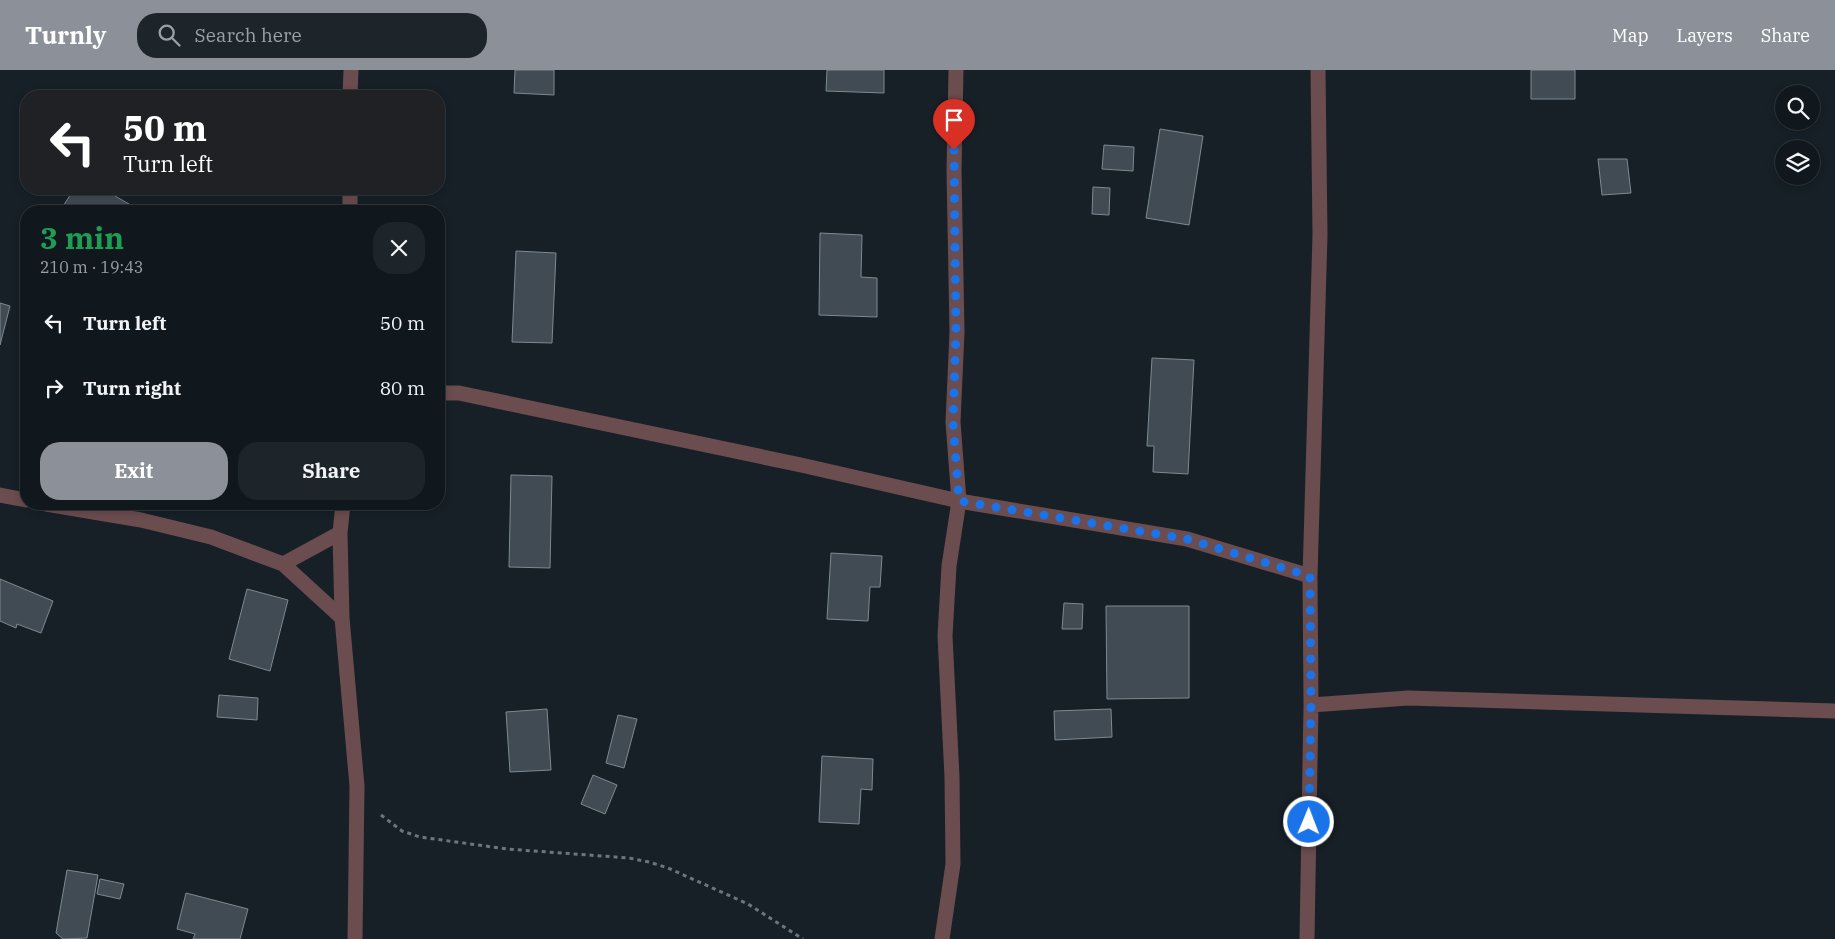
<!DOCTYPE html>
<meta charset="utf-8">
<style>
:root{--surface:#11181d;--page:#1e252a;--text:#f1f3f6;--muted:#9ca0a4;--line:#30373b;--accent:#8c9099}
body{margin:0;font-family:"IBM Plex Serif",serif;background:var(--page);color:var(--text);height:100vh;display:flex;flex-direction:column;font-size:19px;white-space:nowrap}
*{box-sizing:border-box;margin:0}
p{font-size:16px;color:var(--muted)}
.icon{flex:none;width:28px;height:28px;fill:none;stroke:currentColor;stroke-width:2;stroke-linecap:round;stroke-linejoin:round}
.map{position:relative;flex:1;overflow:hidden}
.side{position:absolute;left:20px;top:135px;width:425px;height:305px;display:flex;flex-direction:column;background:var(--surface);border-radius:20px;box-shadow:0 2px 8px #0003,0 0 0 1px var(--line)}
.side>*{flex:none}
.hud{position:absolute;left:20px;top:20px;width:425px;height:105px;border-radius:20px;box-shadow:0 2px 8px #0003,0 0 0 1px var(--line);background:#202124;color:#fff;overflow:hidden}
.controls{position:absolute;left:1775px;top:15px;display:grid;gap:10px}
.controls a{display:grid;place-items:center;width:45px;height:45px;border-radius:50%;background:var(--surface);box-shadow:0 2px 8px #0003,0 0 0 1px var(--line);font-size:25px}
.pin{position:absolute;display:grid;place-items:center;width:42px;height:42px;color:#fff;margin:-51px -21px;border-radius:50% 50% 50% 0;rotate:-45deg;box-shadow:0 0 5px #0007}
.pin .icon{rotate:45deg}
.me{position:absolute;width:55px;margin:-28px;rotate:1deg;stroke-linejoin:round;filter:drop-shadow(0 0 4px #0008)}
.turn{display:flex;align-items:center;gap:18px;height:105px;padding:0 20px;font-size:22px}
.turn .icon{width:65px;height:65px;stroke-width:2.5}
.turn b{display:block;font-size:35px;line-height:42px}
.round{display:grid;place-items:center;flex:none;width:52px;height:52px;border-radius:20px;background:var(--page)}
.overview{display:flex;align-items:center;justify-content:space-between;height:85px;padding:0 20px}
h1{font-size:30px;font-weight:700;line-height:38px;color:#1e9e55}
.cta{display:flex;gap:10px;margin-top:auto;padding:10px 20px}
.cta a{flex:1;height:58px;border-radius:20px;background:var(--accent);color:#fff;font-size:20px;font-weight:700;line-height:58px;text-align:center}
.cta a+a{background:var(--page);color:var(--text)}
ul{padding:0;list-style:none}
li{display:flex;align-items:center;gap:15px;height:65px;padding:0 20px}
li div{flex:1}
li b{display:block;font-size:19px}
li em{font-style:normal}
header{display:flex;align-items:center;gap:30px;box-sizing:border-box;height:70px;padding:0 25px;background:var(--accent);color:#fff}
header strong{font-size:24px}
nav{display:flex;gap:28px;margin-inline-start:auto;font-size:18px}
.search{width:350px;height:45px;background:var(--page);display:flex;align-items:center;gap:12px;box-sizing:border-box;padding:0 18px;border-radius:20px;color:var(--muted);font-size:19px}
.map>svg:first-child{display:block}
.building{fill:#414b54;stroke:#7e8992}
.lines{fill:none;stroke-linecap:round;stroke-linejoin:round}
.path{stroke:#6e767c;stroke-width:3;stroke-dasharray:4 4;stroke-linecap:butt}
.minor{stroke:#6b4c4f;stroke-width:15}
.route{stroke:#1a73e8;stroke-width:9;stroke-dasharray:0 16.2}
</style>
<header>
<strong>Turnly</strong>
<div class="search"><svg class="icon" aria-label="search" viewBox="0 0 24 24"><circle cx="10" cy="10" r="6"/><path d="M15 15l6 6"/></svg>Search here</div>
<nav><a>Map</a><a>Layers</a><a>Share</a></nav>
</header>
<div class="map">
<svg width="1835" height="869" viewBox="0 0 1835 869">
<rect width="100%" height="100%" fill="#172027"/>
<path class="building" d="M515 0H554V25L514 23Z
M827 0H884V23L826 21Z
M1531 0H1575V29H1531Z
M1160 59 1203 66 1189 155 1146 148Z
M1104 75 1134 77 1133 101 1102 99Z
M439 89H441L443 113H439Z
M1598 89H1627L1631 123 1602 125Z
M1093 117 1110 118 1109 145 1092 144Z
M74 119H103L141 141H60Z
M820 163 862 165 861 207 877 208V247L819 245Z
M516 181 556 183 552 273 512 272Z
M0 233 10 236 0 275Z
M1152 288 1194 290 1188 404 1153 402 1154 376H1147Z
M511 405 552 406 550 498 509 497Z
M831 483 882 486 880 517H870L868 551 827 549Z
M0 509 53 531 41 563 17 554 16 558 0 551Z
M247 519 288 530 270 601 229 589Z
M1064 533 1083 534 1082 559H1062Z
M1106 536H1189V628L1107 629Z
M219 625 258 628 257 650 217 647Z
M547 639 551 700 510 702 506 642Z
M1111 639 1112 667 1055 670 1054 641Z
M618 645 637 649 624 698 606 693Z
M822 686 873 689 872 720 861 719 859 754 819 752Z
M593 705 617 715 605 744 581 734Z
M67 800 98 805 87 868 63 869 56 863Z
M100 809 124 814 120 829 97 824Z
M186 823 248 839 240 869H193L195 864 177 859Z"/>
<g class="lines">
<path class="path" d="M381 745 402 761 420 767 507 779 629 788 649 792 668 798 748 834 803 869"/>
<path class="minor" d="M350 26 351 0
M350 141V119
M439 323H459L801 395 959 431 1187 469 1310 506
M0 425 26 430
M46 434 141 450 211 467 283 494 342 548
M343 434 340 463 342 548 357 716 355 869
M283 494 340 463
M1311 635 1408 628 1835 641
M942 869 953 794 952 707 945 566 949 496 959 431 953 352 957 262 954 100 956 0
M1307 869 1311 635 1310 506 1320 165 1318 0"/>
</g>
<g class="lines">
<path class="route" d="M954 80 956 262 953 352 959 431 1187 469 1310 506 1311 635 1309 752"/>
</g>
</svg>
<div class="controls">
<a><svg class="icon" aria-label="search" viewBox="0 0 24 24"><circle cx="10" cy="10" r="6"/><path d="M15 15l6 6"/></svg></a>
<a><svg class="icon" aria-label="layers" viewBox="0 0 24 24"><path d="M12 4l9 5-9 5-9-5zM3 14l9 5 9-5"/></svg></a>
</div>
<div class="pin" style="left:954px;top:80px;background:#d93025"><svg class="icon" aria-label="arrive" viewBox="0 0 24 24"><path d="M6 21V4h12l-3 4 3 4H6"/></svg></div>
<svg class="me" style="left:1309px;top:752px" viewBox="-20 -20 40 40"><circle r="17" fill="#1a73e8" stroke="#fff" stroke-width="3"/><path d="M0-11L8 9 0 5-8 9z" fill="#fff"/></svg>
<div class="hud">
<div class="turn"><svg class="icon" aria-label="left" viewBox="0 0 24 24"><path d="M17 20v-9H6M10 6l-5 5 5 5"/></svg><div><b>50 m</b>Turn left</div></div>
</div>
<section class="side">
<div class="overview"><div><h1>3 min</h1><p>210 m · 19:43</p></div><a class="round"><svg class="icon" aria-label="close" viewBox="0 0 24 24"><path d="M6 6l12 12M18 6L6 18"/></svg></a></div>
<ul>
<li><svg class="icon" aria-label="left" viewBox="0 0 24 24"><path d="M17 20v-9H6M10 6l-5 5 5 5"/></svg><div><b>Turn left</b></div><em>50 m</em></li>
<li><svg class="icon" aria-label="right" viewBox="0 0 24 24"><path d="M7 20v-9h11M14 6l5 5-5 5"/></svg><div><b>Turn right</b></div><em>80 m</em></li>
</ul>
<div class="cta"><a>Exit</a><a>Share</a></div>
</section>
</div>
